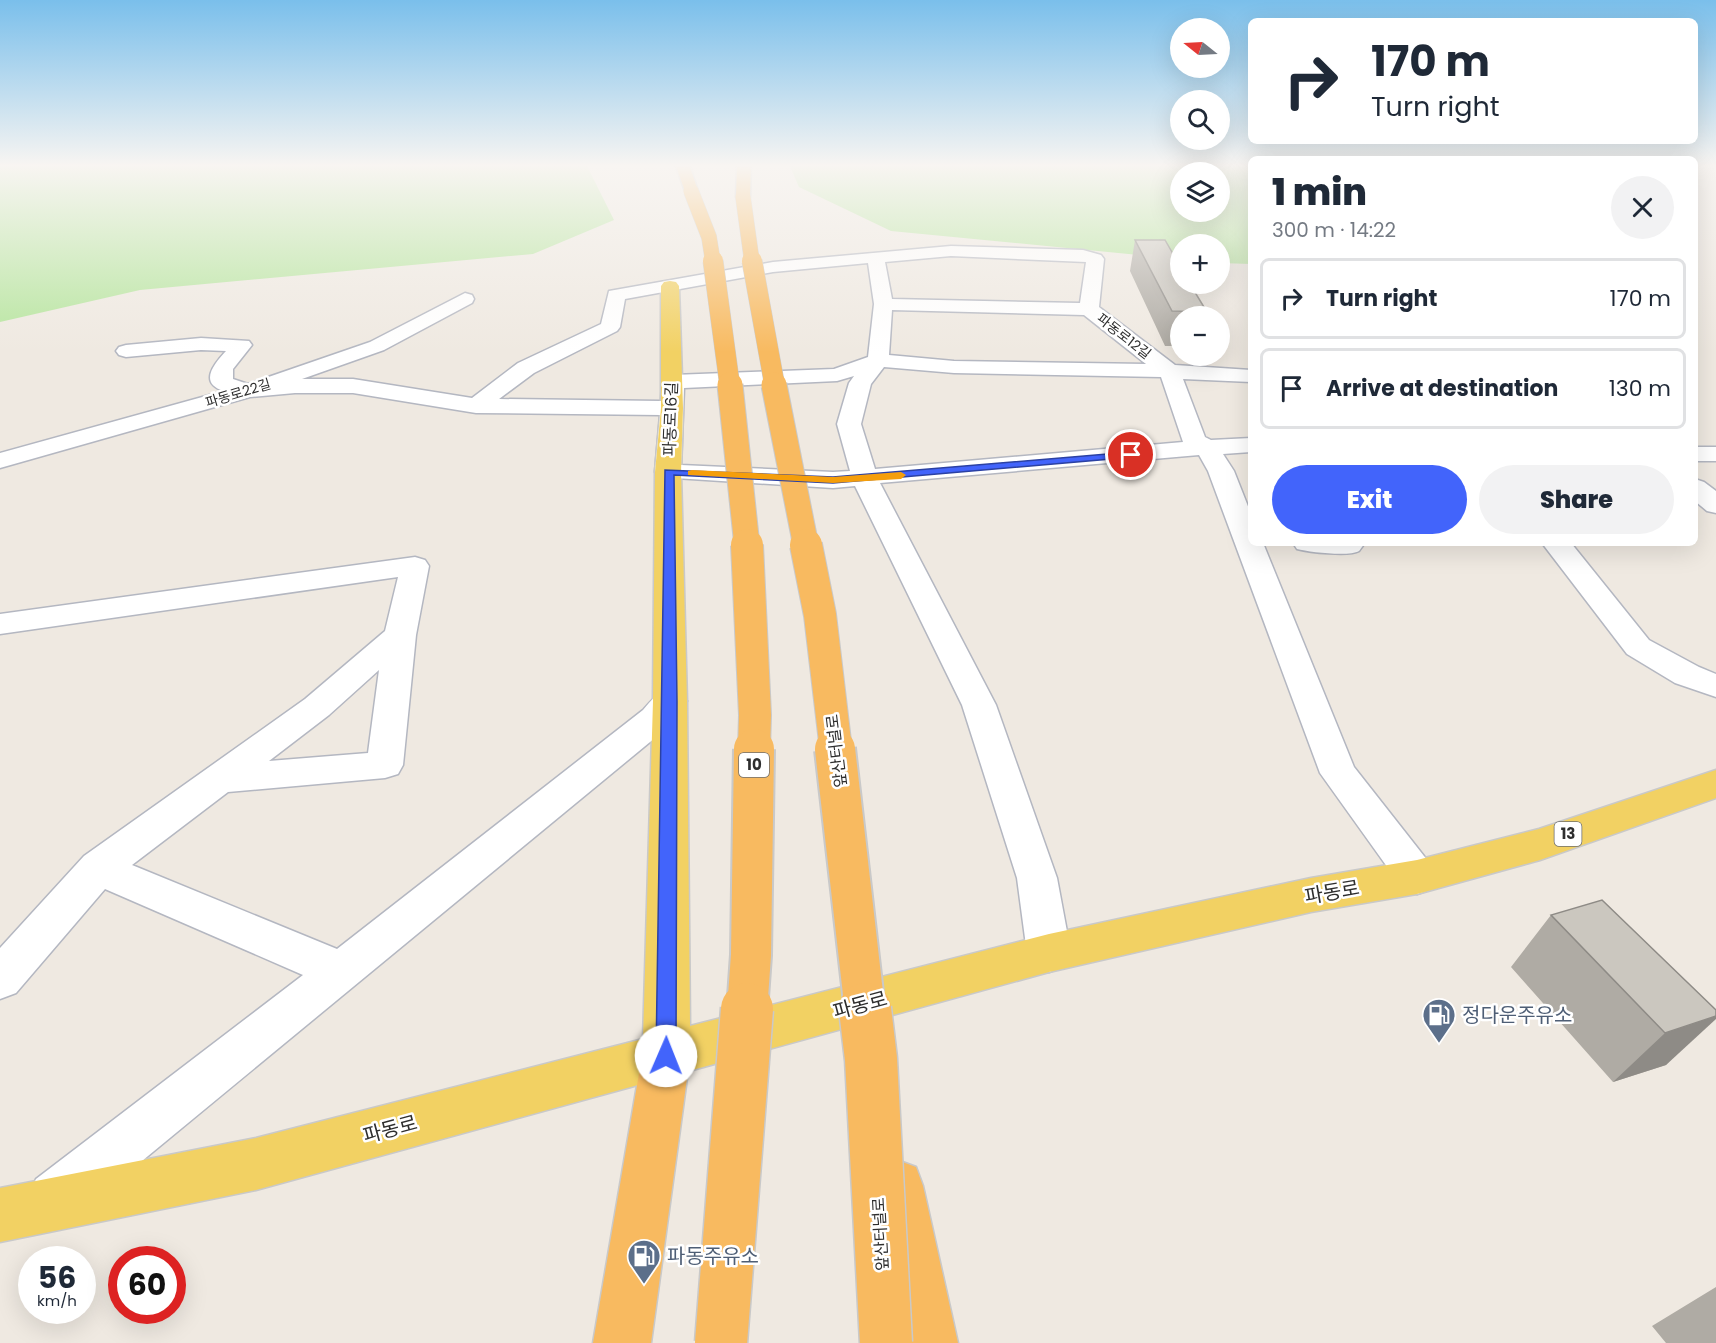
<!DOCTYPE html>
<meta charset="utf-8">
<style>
:root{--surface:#fff;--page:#f2f2f3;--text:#1f2937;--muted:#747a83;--line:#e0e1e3;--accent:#4264fb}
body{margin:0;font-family:Poppins,"Noto Sans KR",sans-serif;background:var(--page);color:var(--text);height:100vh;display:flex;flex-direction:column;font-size:22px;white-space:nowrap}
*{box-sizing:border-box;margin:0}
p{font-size:20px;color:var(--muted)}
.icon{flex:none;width:33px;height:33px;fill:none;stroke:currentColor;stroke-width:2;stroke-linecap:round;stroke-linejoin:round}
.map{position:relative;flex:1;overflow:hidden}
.sheet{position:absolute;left:1248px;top:156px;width:450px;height:390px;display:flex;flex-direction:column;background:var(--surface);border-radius:9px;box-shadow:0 6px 24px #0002}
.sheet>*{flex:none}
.hud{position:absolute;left:1248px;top:18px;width:450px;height:126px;border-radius:9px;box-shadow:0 6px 24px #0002;background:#fff;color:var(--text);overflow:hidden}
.needle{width:39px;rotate:288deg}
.tools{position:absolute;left:1170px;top:18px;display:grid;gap:12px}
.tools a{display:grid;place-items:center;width:60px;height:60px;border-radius:50%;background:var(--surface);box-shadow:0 6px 24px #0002;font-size:30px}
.speed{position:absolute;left:18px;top:1246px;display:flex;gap:12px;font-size:30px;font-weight:700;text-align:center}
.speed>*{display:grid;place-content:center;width:78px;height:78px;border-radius:50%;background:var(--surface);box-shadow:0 6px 24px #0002;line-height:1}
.speed small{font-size:15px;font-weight:400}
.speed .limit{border:9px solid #d22;background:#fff;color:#111}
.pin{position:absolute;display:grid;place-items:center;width:51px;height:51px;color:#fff;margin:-26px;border:3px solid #fff;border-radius:50%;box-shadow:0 2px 6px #0007}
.me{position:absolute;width:66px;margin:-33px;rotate:1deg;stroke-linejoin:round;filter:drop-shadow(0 0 4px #0008)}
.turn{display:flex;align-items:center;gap:21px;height:126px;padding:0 24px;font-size:27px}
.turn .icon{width:78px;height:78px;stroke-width:2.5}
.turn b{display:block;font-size:42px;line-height:51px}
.round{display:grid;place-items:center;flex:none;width:63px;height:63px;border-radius:32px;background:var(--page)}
.overview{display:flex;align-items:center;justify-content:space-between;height:102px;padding:0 24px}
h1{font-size:36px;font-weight:800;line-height:45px}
.primary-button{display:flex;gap:12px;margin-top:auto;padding:12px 24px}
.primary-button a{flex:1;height:69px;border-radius:36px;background:var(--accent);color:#fff;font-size:24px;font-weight:800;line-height:69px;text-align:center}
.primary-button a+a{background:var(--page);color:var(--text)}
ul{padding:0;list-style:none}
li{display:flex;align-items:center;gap:18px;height:81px;margin:0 12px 9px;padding:0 12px;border:3px solid var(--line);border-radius:9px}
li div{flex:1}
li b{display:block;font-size:22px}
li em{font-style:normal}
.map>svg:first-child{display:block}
.green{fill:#b6e59e;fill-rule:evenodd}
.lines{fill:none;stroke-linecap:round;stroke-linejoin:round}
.minor-casing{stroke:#b4b7c1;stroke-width:3}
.primary-casing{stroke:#c9c9c9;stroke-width:3}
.trunk-casing{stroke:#c9c9c9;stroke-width:3}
.minor{fill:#fff;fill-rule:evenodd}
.primary{fill:#f2d163;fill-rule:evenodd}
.trunk{fill:#f8ba60;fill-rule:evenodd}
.trunk-bridge-far5-casing{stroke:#c9c9c9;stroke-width:16;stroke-linecap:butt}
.trunk-bridge-far4-casing{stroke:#c9c9c9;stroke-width:21;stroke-linecap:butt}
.trunk-bridge-far3-casing{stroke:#c9c9c9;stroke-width:27;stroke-linecap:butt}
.trunk-bridge-far2-casing{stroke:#c9c9c9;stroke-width:34;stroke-linecap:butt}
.trunk-bridge-far1-casing{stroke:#c9c9c9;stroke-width:44;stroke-linecap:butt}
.trunk-bridge-casing{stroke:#c9c9c9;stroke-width:55;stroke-linecap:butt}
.trunk-bridge-far5{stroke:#f8ba60;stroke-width:15}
.trunk-bridge-far4{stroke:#f8ba60;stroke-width:20}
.trunk-bridge-far3{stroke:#f8ba60;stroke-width:25}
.trunk-bridge-far2{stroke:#f8ba60;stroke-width:32}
.trunk-bridge-far1{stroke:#f8ba60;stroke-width:40}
.trunk-bridge{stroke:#f8ba60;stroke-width:52}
.wall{fill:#afaba4}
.shaded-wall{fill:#8e8b86}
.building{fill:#cbc7bf;stroke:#8e8b86;stroke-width:1.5}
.route{fill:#4264fb;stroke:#2b41a3;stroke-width:1.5}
.slow{fill:#f59e0b}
.labels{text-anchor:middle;stroke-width:5;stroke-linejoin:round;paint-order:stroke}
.far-street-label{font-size:14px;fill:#2e2e2e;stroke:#fff}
.shield{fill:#fff;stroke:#6d6d6d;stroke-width:1.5}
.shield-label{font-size:15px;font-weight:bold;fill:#2e2e2e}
.street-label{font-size:16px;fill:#2e2e2e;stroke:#fff}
.near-street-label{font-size:20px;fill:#2e2e2e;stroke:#fff}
.near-service-label{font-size:20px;fill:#4e5e75;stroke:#fff;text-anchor:start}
</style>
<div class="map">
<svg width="1716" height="1343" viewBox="0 0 1716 1343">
<rect width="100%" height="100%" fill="#efe9e1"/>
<path class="green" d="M0 164H586L614 220 533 254 140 290 0 322Z
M789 164H1251V264L1220 263V244H1180V259L891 231 799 187ZM1180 172H1220V212H1180Z"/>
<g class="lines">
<g class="minor-casing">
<path id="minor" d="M951 246 1083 250 1101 255 1104 259 1099 307 1175 365 1251 370V382L1183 379 1205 437 1211 440 1251 438V452L1223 454 1234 471 1251 514V543H1263L1354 767 1431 865 1437 877 1431 889 1417 894 1403 889 1320 773 1208 471 1199 455 880 483 996 705 1057 878 1071 953 1064 966 1049 972 1034 966 1027 953 1017 878 962 705 855 486 833 488 659 477 655 472 660 415 476 413 353 393H295L250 397 0 468V453L224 391C198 383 214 364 226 351L201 350 126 357 119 355 116 351 119 347 126 345 201 338 249 341 252 345 233 369V379L248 384 370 342 465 293 472 295 474 299 472 303 384 350 302 379H353L472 398 518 363 601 324 609 291 773 262ZM951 256 1086 262 1080 303 892 299 885 262ZM868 263 874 304 868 357 834 369 673 375 665 377 662 382 661 401 499 399 534 373 617 331 620 327 625 299 773 272ZM892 310 1084 315 1146 364 954 361 889 355ZM884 367 954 373 1161 377 1183 442 875 469 861 424 871 384ZM854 376 849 383 837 424 850 471 833 472 681 465 684 388 837 381Z
M1695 447H1716V461H1695Z
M1695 479 1704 482 1716 491V513L1707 511 1695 501Z
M1293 543H1365C1364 544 1360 550 1359 551 1349 557 1309 552 1297 549Z
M1542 543H1571L1649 640 1699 667 1716 674V697L1675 683 1627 654Z
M415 557 425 560 429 566 416 635 403 765 398 774 385 778 228 792 132 865 337 949 643 710C655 696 662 687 682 693L687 701 667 728 74 1217 55 1225 36 1217 28 1198 36 1179 303 975 105 889 16 993 0 999V948L84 856 305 699 385 631 398 577 0 634V614ZM379 670 368 753 269 761 329 715Z"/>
</g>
<g class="primary-casing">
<path id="primary" d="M670 281 676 282 679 286 683 408 681 472 687 701 690 1026 1049 934 1311 878 1417 860 1539 829 1716 770V798L1540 860 1417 894 1311 912 1049 972 256 1190 0 1242V1188L256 1138 643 1039 653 701 655 472 661 408V286L664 282Z"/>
</g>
<g class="trunk-casing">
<path id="trunk" d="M675 164H689L698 191 696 194H686Z
M737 164H751L750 197 743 201 736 197Z
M666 1033 683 1040 690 1056 651 1343H593L642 1056 649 1040Z
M897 1160 916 1167 923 1186 958 1343H900L871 1186 878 1167Z"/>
</g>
<use href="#minor" class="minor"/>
<use href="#primary" class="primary"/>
<use href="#trunk" class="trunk"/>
<g class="trunk-bridge-far5-casing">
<path id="trunk-bridge-far5" d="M691 191 709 237 713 262
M743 197 752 262"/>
</g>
<g class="trunk-bridge-far4-casing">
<path id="trunk-bridge-far4" d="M713 261 730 387
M752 261 775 387"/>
</g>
<g class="trunk-bridge-far3-casing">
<path id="trunk-bridge-far3" d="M730 385 747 546
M774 385 806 546"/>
</g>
<g class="trunk-bridge-far2-casing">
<path id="trunk-bridge-far2" d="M747 545 755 715 754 750
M806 545 820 615 836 750"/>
</g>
<g class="trunk-bridge-far1-casing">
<path id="trunk-bridge-far1" d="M835 749 865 1011
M747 1011 751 955 754 749"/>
</g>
<g class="trunk-bridge-casing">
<path id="trunk-bridge" d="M865 1009 871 1059 886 1343
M721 1343 747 1009"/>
</g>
<use href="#trunk-bridge-far5" class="trunk-bridge-far5"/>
<use href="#trunk-bridge-far4" class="trunk-bridge-far4"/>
<use href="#trunk-bridge-far3" class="trunk-bridge-far3"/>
<use href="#trunk-bridge-far2" class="trunk-bridge-far2"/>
<use href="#trunk-bridge-far1" class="trunk-bridge-far1"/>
<use href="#trunk-bridge" class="trunk-bridge"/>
</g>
<path class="wall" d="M1135 240 1207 312 1206 316H1180V346H1165L1130 271Z
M1251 268V283L1248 279Z
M1551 915 1716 1010 1666 1065 1613 1082 1511 967Z
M1716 1287V1343H1666L1652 1326Z"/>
<path class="shaded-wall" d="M1716 1016V1019L1666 1065 1613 1082 1665 1033Z"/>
<path class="building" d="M1135 240H1165L1180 266V284H1190L1207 312 1172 311Z
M1602 900 1716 1010V1016L1665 1033 1551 915Z"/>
<linearGradient id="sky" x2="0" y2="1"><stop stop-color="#7abfeb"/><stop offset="0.47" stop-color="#f8f5f2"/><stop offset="1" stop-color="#f8f5f2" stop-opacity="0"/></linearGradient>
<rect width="1716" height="352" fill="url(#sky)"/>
<path class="route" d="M1131 452H1134V457L833 483 674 475 677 701 676 1056 673 1063 666 1065 659 1063 656 1056 665 470 833 477Z"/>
<path class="slow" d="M692 470 833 477 901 472 906 475 901 479 833 483 688 475V471Z"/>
<defs>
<g id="fuel-pin" transform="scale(1.725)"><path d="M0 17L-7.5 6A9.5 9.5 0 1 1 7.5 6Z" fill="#5c6f8a" stroke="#fff"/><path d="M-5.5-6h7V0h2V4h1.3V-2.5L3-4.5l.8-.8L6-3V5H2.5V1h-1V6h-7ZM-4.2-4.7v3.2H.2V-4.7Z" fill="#fff"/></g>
</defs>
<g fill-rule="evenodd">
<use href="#fuel-pin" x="1439" y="1015"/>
<use href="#fuel-pin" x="644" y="1256"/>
</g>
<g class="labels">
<g class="far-street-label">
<text transform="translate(1124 336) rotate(38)" y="5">파동로12길</text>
<text transform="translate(238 393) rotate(-17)" y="5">파동로22길</text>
</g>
<g class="shield">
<rect x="739" y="753" width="30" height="24" rx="4.5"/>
<rect x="1554.5" y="822" width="27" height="24" rx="4.5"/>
</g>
<g class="shield-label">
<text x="754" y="770">10</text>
<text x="1568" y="839">13</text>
</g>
<g class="street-label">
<text transform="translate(670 419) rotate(-88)" y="6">파동로16길</text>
<text transform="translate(836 751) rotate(-97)" y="6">앞산터널로</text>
<text transform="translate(880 1234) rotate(-93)" y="6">앞산터널로</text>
</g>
<g class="near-street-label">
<text transform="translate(1332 892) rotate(-10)" y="7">파동로</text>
<text transform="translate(860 1005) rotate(-15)" y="7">파동로</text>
<text transform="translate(390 1129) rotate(-15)" y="7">파동로</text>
</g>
<g class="near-service-label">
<text x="1462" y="1022">정다운주유소</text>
<text x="667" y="1263">파동주유소</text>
</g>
</g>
</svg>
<div class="tools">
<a><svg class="needle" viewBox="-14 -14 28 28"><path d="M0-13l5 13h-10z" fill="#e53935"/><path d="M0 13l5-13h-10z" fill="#747a83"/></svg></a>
<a><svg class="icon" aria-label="search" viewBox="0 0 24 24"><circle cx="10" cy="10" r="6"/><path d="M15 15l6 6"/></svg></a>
<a><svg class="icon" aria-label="layers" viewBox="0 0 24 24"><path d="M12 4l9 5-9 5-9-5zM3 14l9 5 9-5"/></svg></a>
<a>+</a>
<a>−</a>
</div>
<div class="speed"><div>56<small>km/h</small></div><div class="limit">60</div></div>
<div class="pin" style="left:1131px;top:455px;background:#d93025"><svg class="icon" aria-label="arrive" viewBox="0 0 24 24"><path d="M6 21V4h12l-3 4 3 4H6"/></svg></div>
<svg class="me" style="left:666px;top:1056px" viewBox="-20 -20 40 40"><circle r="19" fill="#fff"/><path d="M0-13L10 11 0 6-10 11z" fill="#4264fb"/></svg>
<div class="hud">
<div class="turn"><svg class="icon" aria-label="right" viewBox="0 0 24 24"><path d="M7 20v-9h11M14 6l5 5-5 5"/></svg><div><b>170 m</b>Turn right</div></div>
</div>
<section class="sheet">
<div class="overview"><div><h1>1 min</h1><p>300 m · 14:22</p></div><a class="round"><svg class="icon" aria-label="close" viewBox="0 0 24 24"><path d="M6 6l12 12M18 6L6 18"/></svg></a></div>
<ul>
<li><svg class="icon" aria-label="right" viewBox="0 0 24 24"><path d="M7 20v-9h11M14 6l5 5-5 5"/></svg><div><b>Turn right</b></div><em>170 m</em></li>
<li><svg class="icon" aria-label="arrive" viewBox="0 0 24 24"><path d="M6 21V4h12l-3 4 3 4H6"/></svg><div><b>Arrive at destination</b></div><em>130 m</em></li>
</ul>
<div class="primary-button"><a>Exit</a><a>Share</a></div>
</section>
</div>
